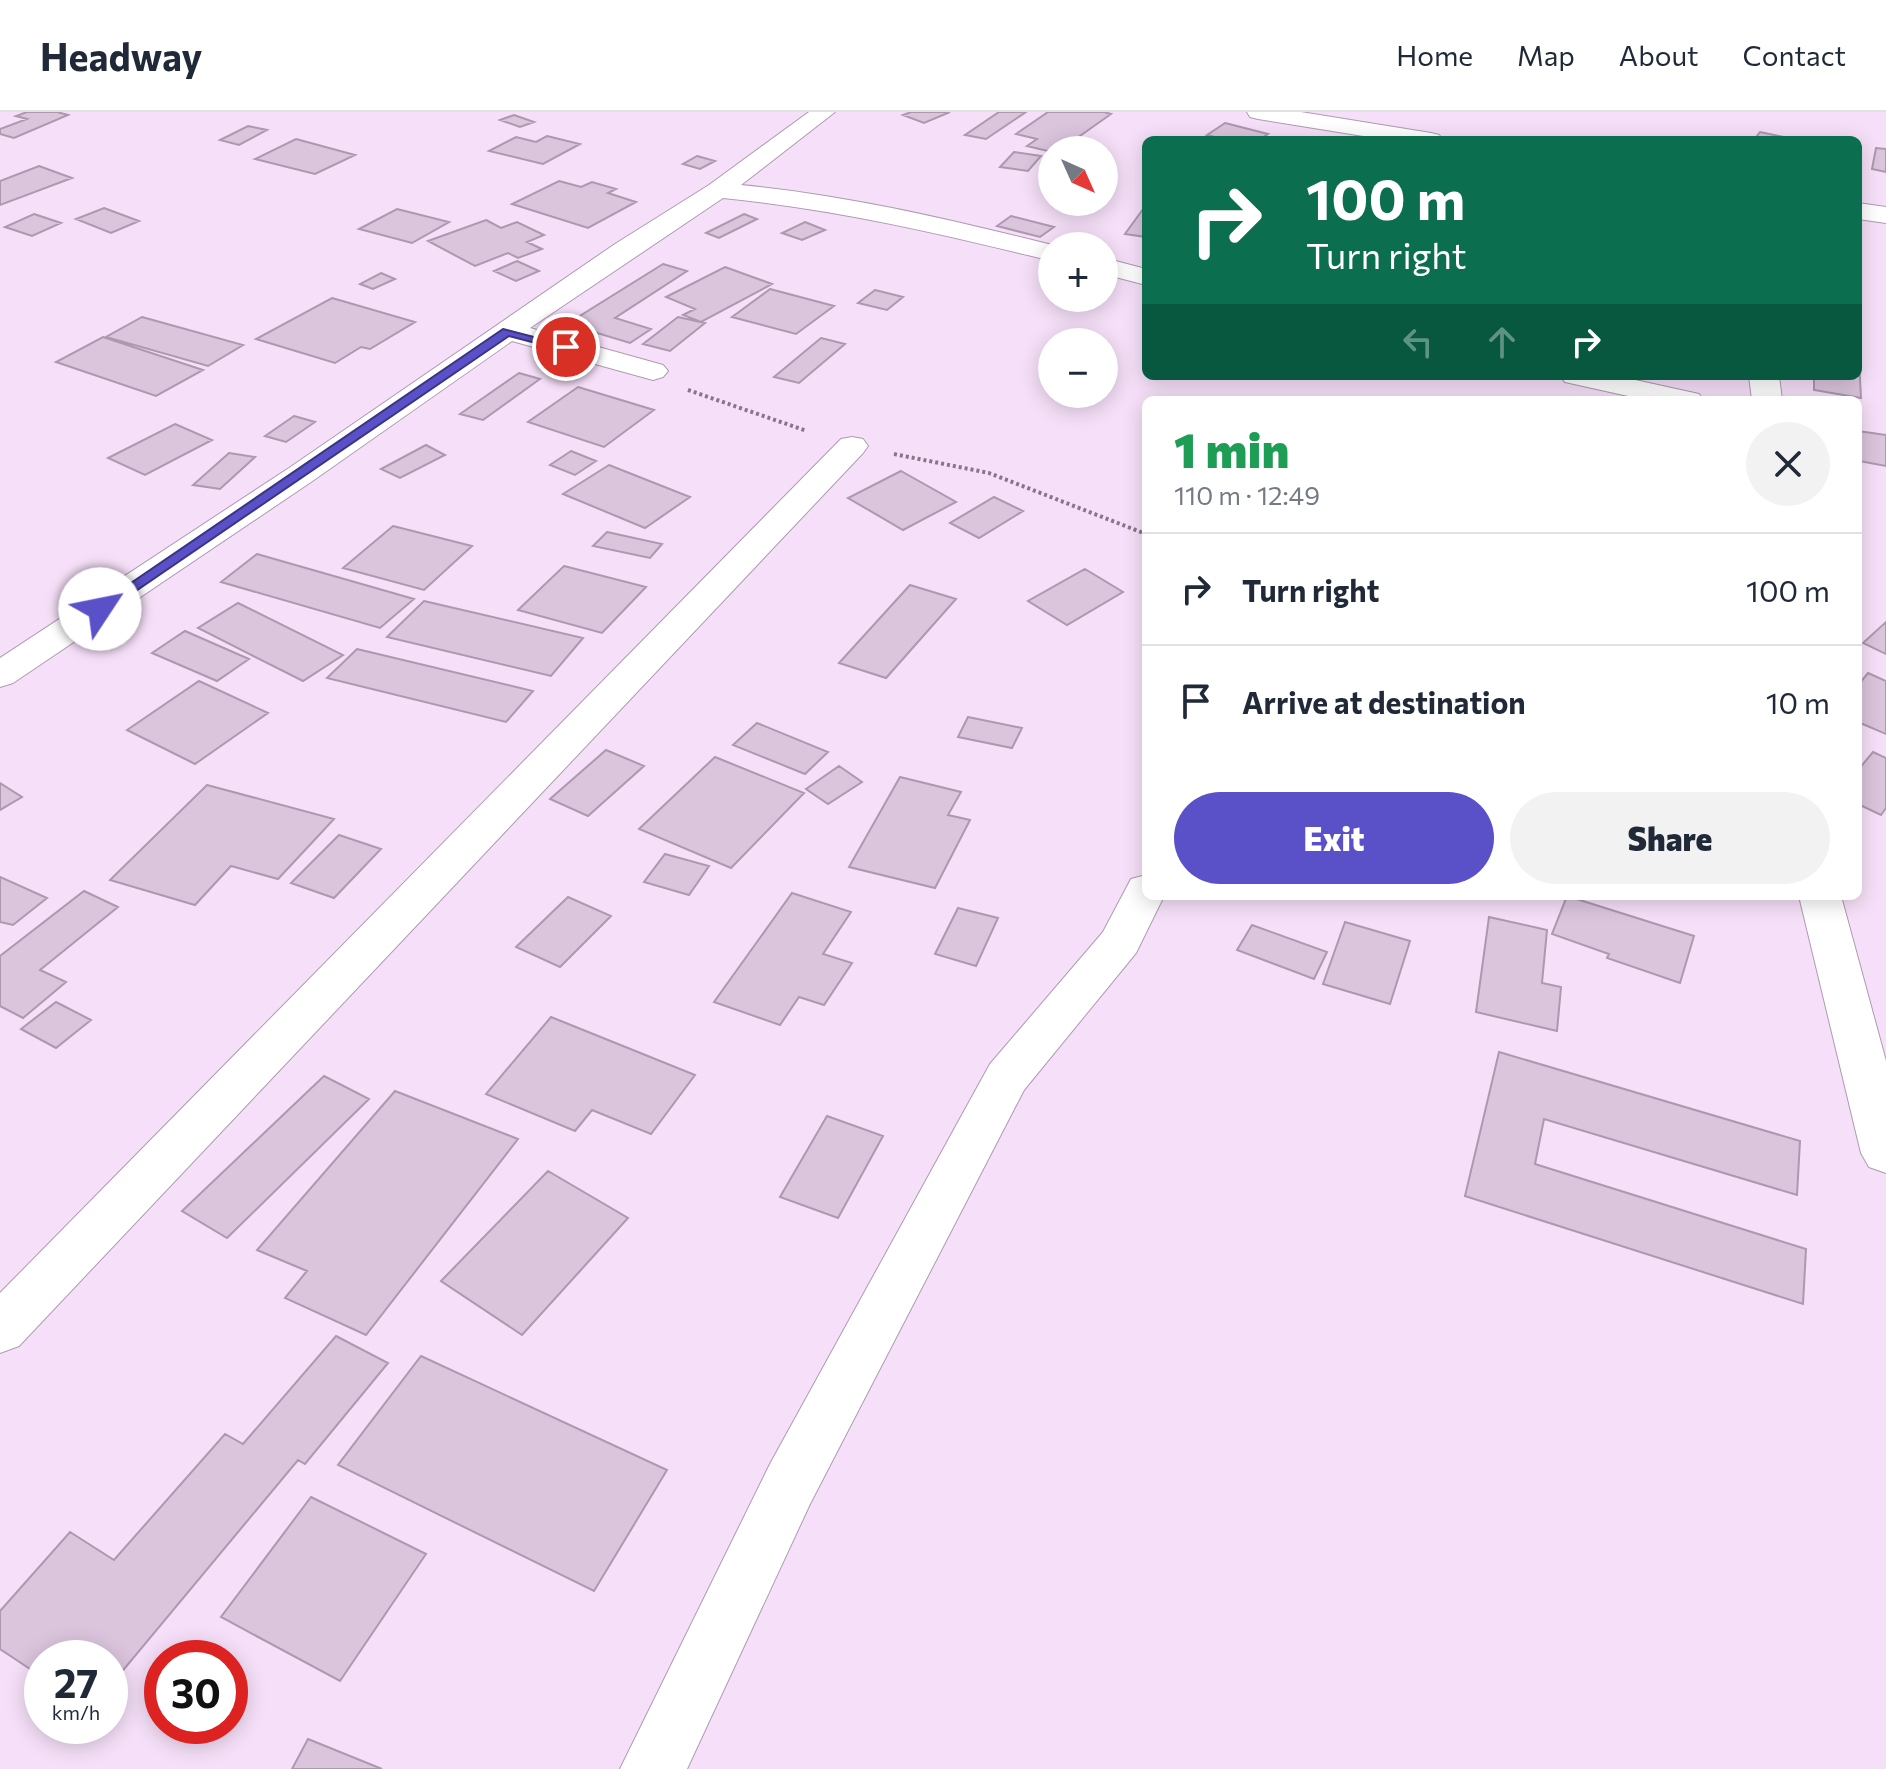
<!DOCTYPE html>
<meta charset="utf-8">
<style>
:root{--surface:#fff;--page:#f2f2f3;--text:#1f2937;--muted:#747a83;--line:#e0e1e3;--accent:#5a50c8}
body{margin:0;font-family:Commissioner,sans-serif;background:var(--page);color:var(--text);height:100vh;display:flex;flex-direction:column;font-size:30px;white-space:nowrap}
*{box-sizing:border-box;margin:0}
p{font-size:26px;color:var(--muted)}
.icon{flex:none;width:44px;height:44px;fill:none;stroke:currentColor;stroke-width:2;stroke-linecap:round;stroke-linejoin:round}
.map{position:relative;flex:1;overflow:hidden}
.sheet{position:absolute;left:1142px;top:284px;width:720px;height:504px;display:flex;flex-direction:column;background:var(--surface);border-radius:12px;box-shadow:0 4px 20px #0003}
.sheet>*{flex:none}
.hud{position:absolute;left:1142px;top:24px;width:720px;height:244px;border-radius:12px;box-shadow:0 4px 20px #0003;background:#0b6e4f;color:#fff;overflow:hidden}
.needle{width:52px;rotate:135deg}
.tools{position:absolute;left:1038px;top:24px;display:grid;gap:16px}
.tools a{display:grid;place-items:center;width:80px;height:80px;border-radius:50%;background:var(--surface);box-shadow:0 4px 20px #0003;font-size:40px}
.speed{position:absolute;left:24px;top:1528px;display:flex;gap:16px;font-size:40px;font-weight:700;text-align:center}
.speed>*{display:grid;place-content:center;width:104px;height:104px;border-radius:50%;background:var(--surface);box-shadow:0 4px 20px #0003;line-height:1}
.speed small{font-size:20px;font-weight:400}
.speed .limit{border:12px solid #d22;background:#fff;color:#111}
.pin{position:absolute;display:grid;place-items:center;width:68px;height:68px;color:#fff;margin:-34px;border:4px solid #fff;border-radius:50%;box-shadow:0 2px 8px #0007}
.me{position:absolute;width:88px;margin:-44px;rotate:56deg;stroke-linejoin:round;filter:drop-shadow(0 0 6px #0008)}
.turn{display:flex;align-items:center;gap:28px;height:168px;padding:0 32px;font-size:36px}
.turn .icon{width:104px;height:104px;stroke-width:2.5}
.turn b{display:block;font-size:56px;line-height:68px}
.lanes{display:flex;align-items:center;height:76px;padding:0 32px;background:#0003;justify-content:center;gap:40px;direction:ltr}
.lanes .off{opacity:.35}
.round{display:grid;place-items:center;flex:none;width:84px;height:84px;border-radius:42px;background:var(--page)}
.headline{display:flex;align-items:center;justify-content:space-between;height:136px;padding:0 32px}
h1{font-size:48px;font-weight:800;line-height:60px;color:#1e9e55}
.action{display:flex;gap:16px;margin-top:auto;padding:16px 32px}
.action a{flex:1;height:92px;border-radius:48px;background:var(--accent);color:#fff;font-size:32px;font-weight:800;line-height:92px;text-align:center}
.action a+a{background:var(--page);color:var(--text)}
ul{padding:0;list-style:none}
li{display:flex;align-items:center;gap:24px;height:112px;padding:0 32px;border-top:2px solid var(--line)}
li div{flex:1}
li b{display:block;font-size:30px}
li em{font-style:normal}
header{display:flex;align-items:center;gap:48px;box-sizing:border-box;height:112px;padding:0 40px;background:var(--surface);border-bottom:2px solid var(--line)}
header strong{font-size:38px}
nav{display:flex;gap:44px;margin-inline-start:auto;font-size:28px}
.map>svg:first-child{display:block}
.building{fill:#dbc5dd;stroke:#ac98af;stroke-width:2}
.lines{fill:none;stroke-linecap:round;stroke-linejoin:round}
.minor-casing{stroke:#ae9ab1;stroke-width:2}
.path{stroke:#867788;stroke-width:4;stroke-dasharray:3 3;stroke-linecap:butt}
.minor{fill:#fff;fill-rule:evenodd}
.route{fill:#5a50c8;stroke:#3a3482;stroke-width:2}
</style>
<header>
<strong>Headway</strong>
<nav><a>Home</a><a>Map</a><a>About</a><a>Contact</a></nav>
</header>
<div class="map">
<svg width="1886" height="1657" viewBox="0 0 1886 1657">
<rect width="100%" height="100%" fill="#f6e0f9"/>
<path class="building" d="M27 0H57L68 3 14 26 0 22V17L27 7 16 4Z
M911 0H950L924 11 903 3Z
M999 0H1026L986 27 965 23Z
M1048 0H1104L1111 2 1060 38 1052 40 1027 34 1037 27 1016 22Z
M514 3 534 10 520 15 500 8Z
M1225 11 1268 22 1259 28H1226L1207 23Z
M248 14 267 18 239 33 220 28Z
M1760 20 1788 26 1754 28Z
M547 24 580 32 543 52 489 39 516 25 536 30Z
M296 27 355 43 315 62 255 47Z
M1876 36 1886 37V60L1872 57Z
M1014 40 1041 44 1028 59 1000 55Z
M697 44 715 49 700 57 683 52Z
M39 54 72 66 0 93V69Z
M559 69 581 75 592 70 616 77 608 81 636 90 588 116 512 92Z
M1146 93V125L1125 122Z
M104 96 139 109 111 121 76 107Z
M397 97 449 110 412 131 359 117Z
M34 102 61 111 32 124 5 115Z
M744 102 757 107 719 126 706 121Z
M1011 104 1054 115 1040 125 997 114Z
M486 108 501 116 517 110 544 123 527 130 542 137 518 146 508 141 475 154 428 129Z
M805 110 825 118 802 128 782 121Z
M517 149 539 159 516 169 494 159Z
M663 152 687 159 615 206 651 217 630 231 567 212Z
M725 155 772 172 701 210 683 203 695 197 666 185Z
M381 161 395 167 373 177 360 172Z
M770 177 834 194 796 222 732 205Z
M875 178 903 185 887 198 858 191Z
M332 186 415 210 370 237 361 235 335 251 256 227Z
M142 205 243 233 208 254 106 225Z
M678 205 705 211 670 239 643 232Z
M103 225 203 258 156 284 56 250Z
M821 226 845 232 799 271 774 265Z
M1858 228 1861 286 1814 278V264H1858Z
M519 261 540 267 483 308 460 302Z
M578 275 654 298 604 335 528 310Z
M294 304 315 310 286 330 265 324Z
M175 312 212 328 145 363 108 346Z
M1858 319 1886 323V354L1859 349Z
M426 333 445 343 400 366 381 357Z
M571 339 596 349 575 363 550 353Z
M229 341 255 345 220 377 193 373Z
M609 353 690 385 645 416 563 382Z
M901 359 956 390 903 418 848 386Z
M994 385 1023 399 979 426 950 411Z
M393 414 472 434 424 478 343 456Z
M607 420 662 432 650 446 593 434Z
M257 442 414 487 380 516 221 470Z
M564 454 646 475 602 521 518 498Z
M1085 457 1123 480 1067 513 1028 489Z
M910 473 956 487 886 566 839 551Z
M424 489 583 526 551 564 387 525Z
M238 491 343 543 303 569 198 516Z
M1886 510V542L1863 531Z
M185 519 249 547 217 569 152 541Z
M357 537 533 579 506 610 327 566Z
M1868 561 1886 569V622L1858 610V573Z
M199 569 268 601 195 652 127 618Z
M968 605 1022 616 1012 636 958 625Z
M757 611 828 640 805 662 733 633Z
M606 638 644 654 588 704 550 687Z
M1873 640 1886 646V696L1881 703 1858 692V658Z
M715 645 804 681 731 756 639 717Z
M839 654 862 670 828 692 806 677Z
M900 665 961 680 948 703 970 708 935 776 849 755Z
M0 671 22 685 0 698Z
M207 673 334 707 278 767 231 754 195 793 110 768Z
M339 723 381 737 334 786 291 771Z
M665 742 709 754 689 783 644 770Z
M0 765 47 786 13 813 0 810Z
M84 779 118 795 40 858 66 870 23 906 0 894V844Z
M792 781 851 800 823 842 852 851 824 893 799 885 780 913 714 890Z
M1567 784 1694 824 1680 871 1607 846 1609 842 1552 822Z
M568 785 611 804 560 855 516 835Z
M958 796 998 806 976 854 935 842Z
M1489 805 1547 818 1542 871 1561 875 1557 919 1476 900Z
M1345 810 1410 829 1390 892 1323 872Z
M1252 813 1327 840 1314 867 1237 838Z
M56 890 91 908 56 936 21 917Z
M551 905 695 963 651 1022 592 998 575 1019 486 982Z
M1499 940 1800 1029 1797 1083 1544 1007 1535 1052 1806 1137 1803 1192 1465 1084Z
M324 964 369 987 227 1126 182 1099Z
M395 979 518 1027 366 1223 285 1186 307 1159 257 1138Z
M827 1004 883 1024 838 1106 780 1085Z
M548 1059 628 1106 522 1223 441 1169Z
M336 1224 388 1251 305 1352 298 1348 110 1574V1546H42V1565L0 1537V1499L70 1420 114 1448 225 1322 243 1332Z
M421 1244 667 1358 594 1479 338 1353Z
M311 1385 426 1442 340 1569 221 1505Z
M308 1627 382 1657H292Z"/>
<g class="lines">
<g class="minor-casing">
<path id="minor" d="M809 0H835L741 73C848 83 952 108 1056 134H1052V149C943 122 835 97 723 86L530 216 663 253 668 259 663 265 653 268 512 229 311 370 13 571 0 575V546L289 356 615 132 709 73Z
M1247 0H1301L1431 21 1439 23 1443 28H1388L1258 7 1250 5Z
M1858 91 1886 95V111L1858 107Z
M1104 146 1146 157V173L1104 162Z
M1560 264H1617L1699 282 1703 288H1646L1565 270Z
M1749 264H1779L1782 288H1752Z
M852 325 863 327 868 334 863 341 19 1234 0 1241V1181L841 327Z
M1146 763V784H1164L1136 841 1024 978 810 1392 687 1657H620L770 1352 990 952 1103 820 1131 767Z
M1799 784H1841L1886 949V1061L1869 1055 1861 1041Z"/>
</g>
<path class="path" d="M688 278 807 319
M894 342 989 361 1146 422"/>
<use href="#minor" class="minor"/>
</g>
<path class="route" d="M503 217 572 235 566 239 509 224 105 500 100 501 93 497Z"/>
</svg>
<div class="tools">
<a><svg class="needle" viewBox="-14 -14 28 28"><path d="M0-13l5 13h-10z" fill="#e53935"/><path d="M0 13l5-13h-10z" fill="#747a83"/></svg></a>
<a>+</a>
<a>−</a>
</div>
<div class="speed"><div>27<small>km/h</small></div><div class="limit">30</div></div>
<div class="pin" style="left:566px;top:235px;background:#d93025"><svg class="icon" aria-label="arrive" viewBox="0 0 24 24"><path d="M6 21V4h12l-3 4 3 4H6"/></svg></div>
<svg class="me" style="left:100px;top:497px" viewBox="-20 -20 40 40"><circle r="19" fill="#fff"/><path d="M0-13L10 11 0 6-10 11z" fill="#5a50c8"/></svg>
<div class="hud">
<div class="turn"><svg class="icon" aria-label="right" viewBox="0 0 24 24"><path d="M7 20v-9h11M14 6l5 5-5 5"/></svg><div><b>100 m</b>Turn right</div></div>
<div class="lanes"><svg class="icon off" aria-label="left" viewBox="0 0 24 24"><path d="M17 20v-9H6M10 6l-5 5 5 5"/></svg><svg class="icon off" aria-label="ahead" viewBox="0 0 24 24"><path d="M12 20V5M6 11l6-6 6 6"/></svg><svg class="icon" aria-label="right" viewBox="0 0 24 24"><path d="M7 20v-9h11M14 6l5 5-5 5"/></svg></div>
</div>
<section class="sheet">
<div class="headline"><div><h1>1 min</h1><p>110 m · 12:49</p></div><a class="round"><svg class="icon" aria-label="close" viewBox="0 0 24 24"><path d="M6 6l12 12M18 6L6 18"/></svg></a></div>
<ul>
<li><svg class="icon" aria-label="right" viewBox="0 0 24 24"><path d="M7 20v-9h11M14 6l5 5-5 5"/></svg><div><b>Turn right</b></div><em>100 m</em></li>
<li><svg class="icon" aria-label="arrive" viewBox="0 0 24 24"><path d="M6 21V4h12l-3 4 3 4H6"/></svg><div><b>Arrive at destination</b></div><em>10 m</em></li>
</ul>
<div class="action"><a>Exit</a><a>Share</a></div>
</section>
</div>
